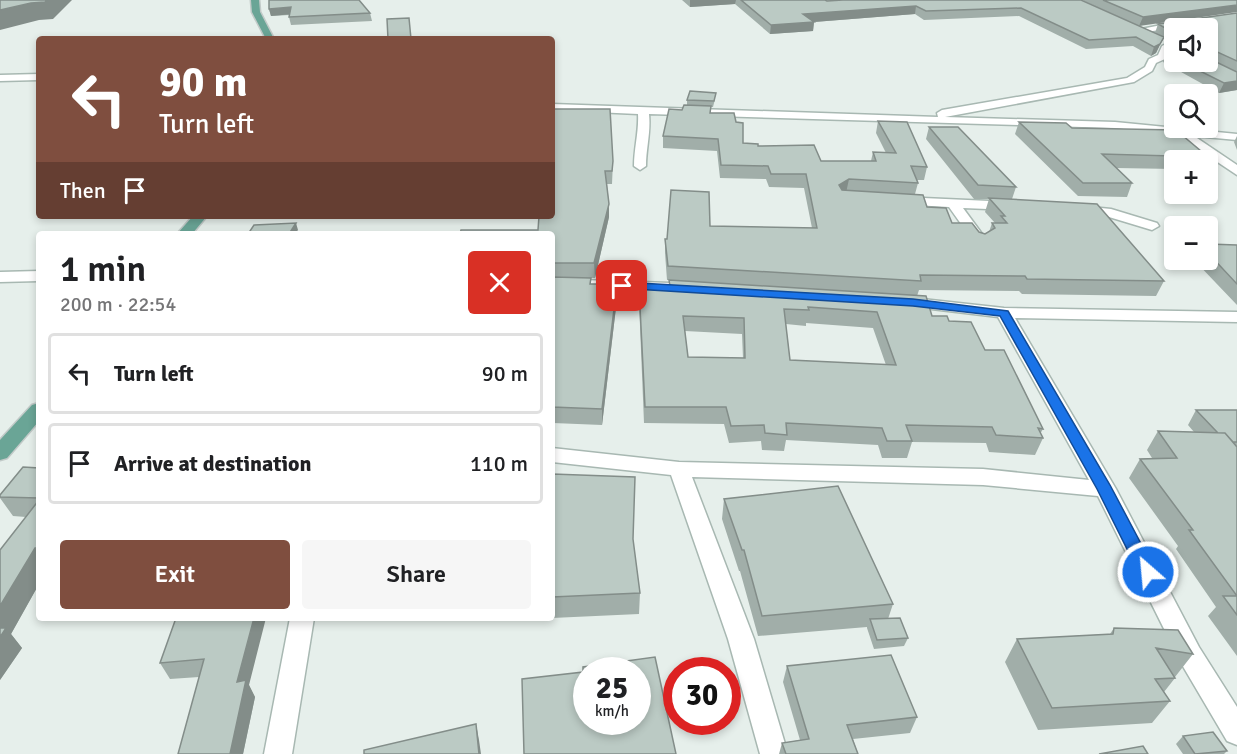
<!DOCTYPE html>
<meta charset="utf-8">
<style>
:root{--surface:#fff;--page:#f6f6f6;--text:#202124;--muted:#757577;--line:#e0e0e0;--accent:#7f4e3f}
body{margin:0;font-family:Signika,sans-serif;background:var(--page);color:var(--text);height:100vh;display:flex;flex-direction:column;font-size:22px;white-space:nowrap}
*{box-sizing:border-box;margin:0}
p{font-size:20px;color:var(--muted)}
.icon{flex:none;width:33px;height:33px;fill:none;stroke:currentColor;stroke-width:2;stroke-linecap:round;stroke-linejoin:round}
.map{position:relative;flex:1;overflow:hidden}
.sheet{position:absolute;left:36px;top:231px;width:519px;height:390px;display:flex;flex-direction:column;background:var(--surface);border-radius:6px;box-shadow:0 3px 9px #0003}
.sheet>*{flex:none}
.banner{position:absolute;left:36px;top:36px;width:519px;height:183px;border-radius:6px;box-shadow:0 3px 9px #0003;background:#7f4e3f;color:#fff;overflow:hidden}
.tools{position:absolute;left:1164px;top:18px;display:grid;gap:12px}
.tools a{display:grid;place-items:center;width:54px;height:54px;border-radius:6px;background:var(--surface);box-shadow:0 3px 9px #0003;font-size:30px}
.speed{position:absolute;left:573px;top:657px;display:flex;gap:12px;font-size:30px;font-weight:700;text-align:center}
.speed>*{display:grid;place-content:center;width:78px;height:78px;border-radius:50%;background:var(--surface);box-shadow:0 3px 9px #0003;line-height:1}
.speed small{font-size:15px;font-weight:400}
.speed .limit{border:9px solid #d22;background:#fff;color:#111}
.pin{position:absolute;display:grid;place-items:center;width:51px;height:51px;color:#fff;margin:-26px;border-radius:12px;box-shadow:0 3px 9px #0006}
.me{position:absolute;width:66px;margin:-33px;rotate:333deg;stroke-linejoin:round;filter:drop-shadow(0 0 4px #0008)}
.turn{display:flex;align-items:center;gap:21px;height:126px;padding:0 24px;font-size:27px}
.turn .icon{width:78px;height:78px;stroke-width:2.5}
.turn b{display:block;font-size:42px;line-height:51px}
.then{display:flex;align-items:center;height:57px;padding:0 24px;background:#0003;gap:12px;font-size:22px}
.round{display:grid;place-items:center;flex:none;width:63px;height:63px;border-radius:6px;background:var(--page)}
.summary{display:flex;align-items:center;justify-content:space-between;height:102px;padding:0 24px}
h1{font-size:36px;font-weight:600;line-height:45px}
.primary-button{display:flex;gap:12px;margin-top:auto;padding:12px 24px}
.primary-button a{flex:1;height:69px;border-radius:6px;background:var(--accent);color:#fff;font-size:24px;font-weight:600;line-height:69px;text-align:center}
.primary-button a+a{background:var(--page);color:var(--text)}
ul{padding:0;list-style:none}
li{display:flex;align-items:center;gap:18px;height:81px;margin:0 12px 9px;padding:0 12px;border:3px solid var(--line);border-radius:6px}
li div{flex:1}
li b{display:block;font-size:22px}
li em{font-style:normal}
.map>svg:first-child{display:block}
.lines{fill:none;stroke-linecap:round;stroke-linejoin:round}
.minor-casing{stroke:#a8b8b2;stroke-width:3}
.major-casing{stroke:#c2cac8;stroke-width:3}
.minor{fill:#fff;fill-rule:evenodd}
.major{fill:#6aa596;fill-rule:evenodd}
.wall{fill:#a1aea9;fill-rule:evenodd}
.shaded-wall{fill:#838d89}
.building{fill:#bbcac4;stroke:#838d89;stroke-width:1.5;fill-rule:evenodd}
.route{fill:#1a73e8;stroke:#114b97;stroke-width:1.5}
</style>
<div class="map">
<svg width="1237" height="754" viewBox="0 0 1237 754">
<rect width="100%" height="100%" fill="#e6efeb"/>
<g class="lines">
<g class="minor-casing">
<path id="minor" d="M1182 21 1186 24 1185 26 1140 33 1136 30Z
M1170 42 1174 45 1169 49 1165 59 1156 63 1152 71 1134 82 945 117 1115 122 1237 134V140L1194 136 1237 165V175L1177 135 1115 128 649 114C651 132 646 148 646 166L640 170 634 166C634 148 639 132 638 114L552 110V104L938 117 937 113 942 110 1127 78 1145 67 1149 59 1158 55 1162 46Z
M39 74V80L0 81V75Z
M901 197 1012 202 1019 206 1012 210 963 208 988 242 981 246 976 245 949 207 896 204 894 201 896 198Z
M1081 206 1111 209 1157 223 1159 226 1152 230 1109 217 1076 213 1074 210Z
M39 271V281L0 282V272Z
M552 279 670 283 678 288 670 293 552 289Z
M904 297 1004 308 1237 312V322L1015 318 1116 489 1199 647 1237 707V745L1227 741 1181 663 1098 496 983 485 692 477 754 639 788 754H760L728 639 671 475 552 462V448L679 462 983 469 1089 480 998 317 898 305 896 302 898 299Z
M290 618H314L292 754H264Z"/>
</g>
<g class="major-casing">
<path id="major" d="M251 0H259L260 12 274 39H266L252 12Z
M193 216H207L192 234H177Z
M39 403V421L7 458 0 460V440L32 405Z"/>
</g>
<use href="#minor" class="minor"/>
<use href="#major" class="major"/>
</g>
<path class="wall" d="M682 0H834L826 1H827L1081 0 1155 33 1158 24 1237 13V90L1219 93 1163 62 1167 53 1171 51 1174 43 1163 37 1156 53 1151 56 1133 46 1086 49 1019 16 924 20 915 14 814 22 813 31 770 34 735 4 690 7ZM1174 28 1208 62H1174Z
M1082 0H1237L1139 26Z
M269 9 370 13 372 21 291 25 289 17V15L271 16Z
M715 99 713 107H711V113L736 122 743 143 758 146 821 161H871L873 152 886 153 876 133 878 121 927 167 924 180H917L918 183 915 194 927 207 952 223 985 234 989 232 992 223H995L985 212 989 199H974L926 139 929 127 1016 187 1012 199 1164 281 1156 296 1022 294 1019 291 919 290 917 296 932 316 949 321 985 350 1043 429 1040 434 1043 438 1035 455 989 452 986 443 912 442 907 458H882L878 445 786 440 784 451 762 450 761 441 729 443 724 424 644 423 639 302V287L669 286V280H667L665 253V239L710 226 812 228 804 188 769 187 766 179 720 178 717 151 663 148V136L682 110 687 105V100ZM806 323 873 328 886 365 790 360 786 324 806 326ZM685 331 742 334 743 358 688 357Z
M1019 122 1072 128 1208 157 1207 160H1174V169L1116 168 1132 183 1127 197 1078 196 1015 134Z
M1237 136V150L1234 142Z
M613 161 612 184H607L609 204V217L595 278 552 277V234L538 230Z
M1208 244 1237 245V305L1194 260H1208Z
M552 277 591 278V284H617V299L602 425 553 423V416H552Z
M1196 410H1237V656L1208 616 1216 607 1176 549 1178 546 1129 478 1140 459 1152 458 1147 450 1158 431 1194 432 1188 425Z
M39 468V584L11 634 22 648 0 680 26 517 13 516 0 498V495Z
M552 474 633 540 640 593 639 614 552 618Z
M724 499 893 604 888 619 908 638 904 646 874 649 867 628V627L758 636 740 571H739L722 519Z
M176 618 249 685 255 697 243 754H178L199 677 170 679 160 663Z
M1114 628 1193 654 1175 677V678L1164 692 1170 701 1152 723 1038 730 1005 662 1017 639 1110 634Z
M787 666 917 717 910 733 853 739 858 754H779L782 743 800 740 783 682Z
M1183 736 1227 751 1224 754H1183L1176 744Z"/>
<path class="shaded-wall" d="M47 0H72L53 19 39 20 0 30V10L31 3Z
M690 0H736L735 4 690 7Z
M1237 5V12L1139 26 1143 17Z
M916 6 915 14 801 23 803 14Z
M291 7 293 14 271 16 269 9Z
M814 22 813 31 770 34 771 25Z
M1164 37 1156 53 1151 56 1154 47Z
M1213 50 1209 59H1208V51Z
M1237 81V90L1219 93 1224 83Z
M849 179 846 193 837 198 839 185Z
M609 204V217L595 278 594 263Z
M296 223 298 230 295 234H289Z
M617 284V299L602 425V409Z
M35 548 39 554V584L11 634 22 648 0 680V606Z
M254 618H266L249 685 255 697 243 754H230L237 682Z
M476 724 479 740 481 754H479Z"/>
<path class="building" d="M0 0H47L45 2 31 3 0 10Z
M269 0H359L370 13 289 17 291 7 269 9Z
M741 0H825L827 1 843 0H1081L1164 37 1160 44 1154 47 1136 37 1089 40 1021 8 926 11 916 6 803 14 814 22 771 25Z
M1103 0H1237V5L1143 17Z
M1237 13V61L1213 50 1208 51V28H1174V33L1158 24Z
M409 18 411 39H388L387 19Z
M1174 43V57L1167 53 1171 51Z
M1208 58 1237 72V81L1224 83 1182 62H1208Z
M690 91 716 93 714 101 687 100Z
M684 105 711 106 710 113H734L736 122 743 123V143L758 144V146L814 145 821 161H876L873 152 896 153 878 121 907 122 927 167 911 166 918 183 849 179 839 185 842 190 923 195 927 207 946 208 952 223H972L979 232 985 234 995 228 992 223H1007L1001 216H1005L989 198 1097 204 1164 281 1027 279 1025 276 920 275 921 281 668 266 665 239H667L671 190 709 192 710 226 817 228 806 174H771L768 166 721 165 718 139 663 136 669 109 682 110Z
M552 109H610L613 161 612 171H605L609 204 594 263H552V234H460L461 230H538L539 216H552Z
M1019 122 1066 123 1072 128 1176 130 1208 157 1102 154 1132 183H1083Z
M929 127H958L1016 187 978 185Z
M296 223 289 234H248L254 225Z
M1208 244 1237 245V284L1208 253Z
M552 277 591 278 590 284H617L602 409 552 407 553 401H552Z
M669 280 926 296 932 316H947L949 321 971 322 985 350H1004L1043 429 1038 428 1043 438 996 435 992 427 906 425 912 441H887L882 428 786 423 787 435 765 433 764 425 731 426 726 407H645L639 287 670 286ZM808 307 877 312 896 365 790 360 784 309 809 310ZM683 316 744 318 745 358 688 357Z
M1196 410H1237V442H1233L1225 433H1218Z
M1158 431 1225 433 1237 447V596L1189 530H1193L1140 459 1177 458Z
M23 467 39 468V498L0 497V495Z
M552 474 635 477 633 539 640 593 552 597Z
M838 486 893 604 762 616 744 550H742L724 499Z
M39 500V548H35L0 606V550Z
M1223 596H1237V615Z
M176 618H254L237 682 246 680 230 754H178L204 659 160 663Z
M900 618 908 638 877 640 870 619Z
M0 628H6L0 637Z
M1114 628 1178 630 1193 654 1156 648 1175 678 1155 679 1170 701 1052 708 1017 639 1113 634Z
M891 655 917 717 847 725 858 754H786L782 743 809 739 787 666Z
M655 657 676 754H524L522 679 583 672V667ZM586 670H638V722H586Z
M476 724 479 754H364V750Z
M1213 732 1227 751 1195 754 1183 736Z
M1143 746 1148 754H1099Z"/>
<path class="route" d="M622 282 913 299 1008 311 1110 485 1156 572 1154 577 1148 579 1141 577 1097 489 1000 316 913 306 618 288 616 286Z"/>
</svg>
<div class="tools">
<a><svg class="icon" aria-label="sound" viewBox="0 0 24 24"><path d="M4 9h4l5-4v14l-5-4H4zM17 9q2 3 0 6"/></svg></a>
<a><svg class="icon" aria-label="search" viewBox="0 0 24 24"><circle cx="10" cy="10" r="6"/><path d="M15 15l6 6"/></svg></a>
<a>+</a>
<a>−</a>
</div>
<div class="speed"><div>25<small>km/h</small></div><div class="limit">30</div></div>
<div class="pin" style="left:622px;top:286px;background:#d93025"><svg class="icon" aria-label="arrive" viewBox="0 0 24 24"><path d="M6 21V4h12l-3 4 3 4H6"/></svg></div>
<svg class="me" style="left:1148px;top:572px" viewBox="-20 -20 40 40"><circle r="17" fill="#1a73e8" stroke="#fff" stroke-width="3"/><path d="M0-11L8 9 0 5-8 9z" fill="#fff"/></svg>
<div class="banner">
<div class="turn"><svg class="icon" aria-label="left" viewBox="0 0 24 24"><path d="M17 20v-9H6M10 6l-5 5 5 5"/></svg><div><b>90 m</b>Turn left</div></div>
<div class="then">Then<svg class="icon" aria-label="arrive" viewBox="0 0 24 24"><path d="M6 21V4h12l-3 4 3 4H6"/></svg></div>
</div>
<section class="sheet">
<div class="summary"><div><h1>1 min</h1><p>200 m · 22:54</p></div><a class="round" style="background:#d93025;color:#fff"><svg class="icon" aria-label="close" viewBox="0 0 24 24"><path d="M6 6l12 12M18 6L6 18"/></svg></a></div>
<ul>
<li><svg class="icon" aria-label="left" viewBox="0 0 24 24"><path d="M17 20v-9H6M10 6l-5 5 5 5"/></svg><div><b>Turn left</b></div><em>90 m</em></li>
<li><svg class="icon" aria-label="arrive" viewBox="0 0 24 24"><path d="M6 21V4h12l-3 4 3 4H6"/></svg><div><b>Arrive at destination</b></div><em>110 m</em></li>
</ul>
<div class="primary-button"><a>Exit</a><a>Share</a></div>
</section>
</div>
